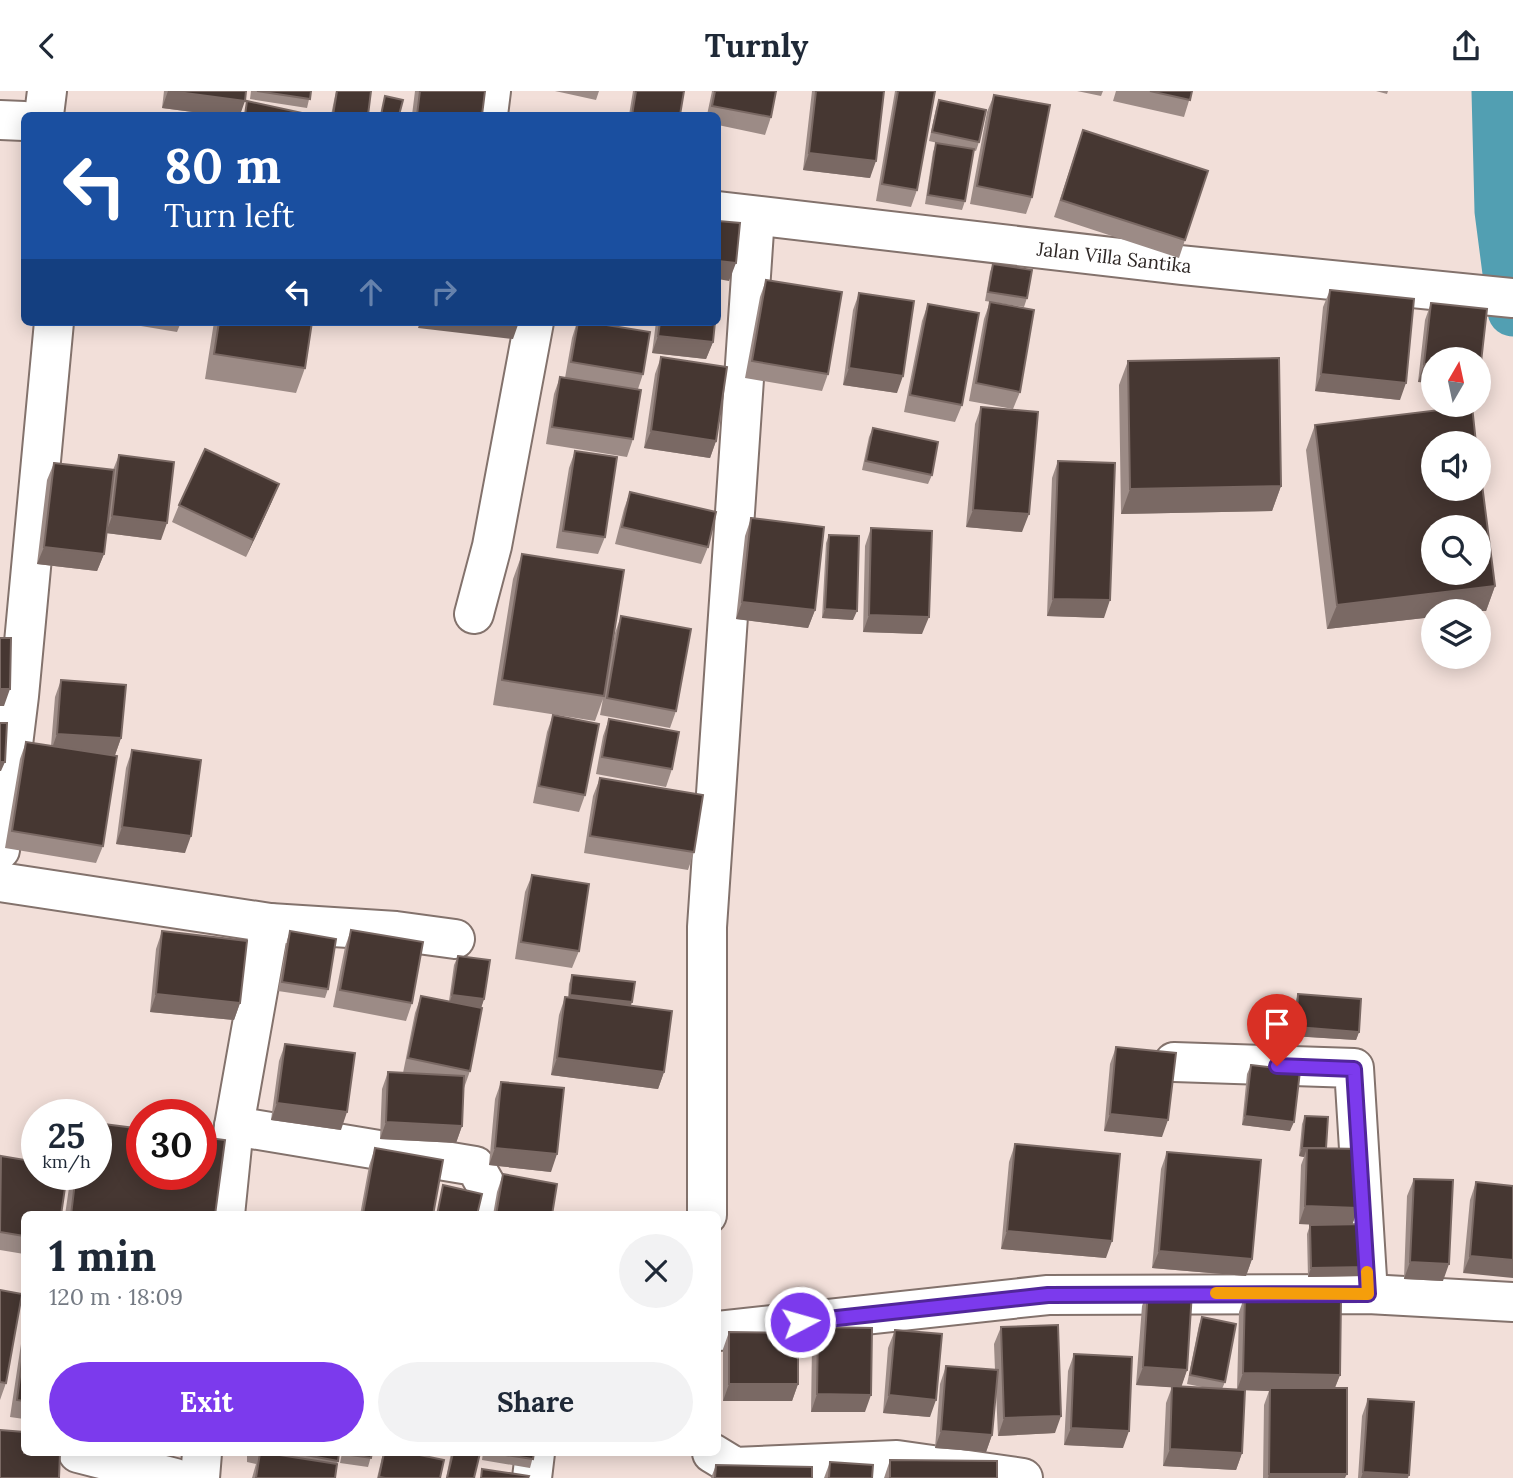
<!DOCTYPE html>
<meta charset="utf-8">
<style>
:root{--surface:#fff;--page:#f2f2f3;--text:#1f2937;--muted:#747a83;--accent:#7c3aed}
body{margin:0;font-family:Lora,serif;background:var(--page);color:var(--text);height:100vh;display:flex;flex-direction:column;font-size:26px;white-space:nowrap}
*{box-sizing:border-box;margin:0}
p{font-size:23px;color:var(--muted)}
.icon{flex:none;width:38px;height:38px;fill:none;stroke:currentColor;stroke-width:2;stroke-linecap:round;stroke-linejoin:round}
.map{position:relative;flex:1;overflow:hidden}
.side{position:absolute;left:21px;top:1120px;width:700px;height:245px;display:flex;flex-direction:column;background:var(--surface);border-radius:10px;box-shadow:0 4px 18px #0003}
.side>*{flex:none}
.banner{position:absolute;left:21px;top:21px;width:700px;height:214px;border-radius:10px;box-shadow:0 4px 18px #0003;background:#1a4fa0;color:#fff;overflow:hidden}
.needle{width:46px;rotate:9deg}
.fabs{position:absolute;left:1421px;top:256px;display:grid;gap:14px}
.fabs a{display:grid;place-items:center;width:70px;height:70px;border-radius:50%;background:var(--surface);box-shadow:0 4px 18px #0003;font-size:35px}
.speed{position:absolute;left:21px;top:1008px;display:flex;gap:14px;font-size:35px;font-weight:700;text-align:center}
.speed>*{display:grid;place-content:center;width:91px;height:91px;border-radius:50%;background:var(--surface);box-shadow:0 4px 18px #0003;line-height:1}
.speed small{font-size:18px;font-weight:400}
.speed .limit{border:10px solid #d22;background:#fff;color:#111}
.pin{position:absolute;display:grid;place-items:center;width:60px;height:60px;color:#fff;margin:-72px -30px;border-radius:50% 50% 50% 0;rotate:-45deg;box-shadow:0 0 7px #0007}
.pin .icon{rotate:45deg}
.me{position:absolute;width:77px;margin:-38px;rotate:84deg;stroke-linejoin:round;filter:drop-shadow(0 0 5px #0008)}
.turn{display:flex;align-items:center;gap:24px;height:147px;padding:0 28px;font-size:32px}
.turn .icon{width:91px;height:91px;stroke-width:2.5}
.turn b{display:block;font-size:49px;line-height:60px}
.lanes{display:flex;align-items:center;height:66px;padding:0 28px;background:#0003;justify-content:center;gap:35px;direction:ltr}
.lanes .off{opacity:.35}
.round{display:grid;place-items:center;flex:none;width:74px;height:74px;border-radius:37px;background:var(--page)}
.overview{display:flex;align-items:center;justify-content:space-between;height:119px;padding:0 28px}
h1{font-size:42px;font-weight:700;line-height:52px}
.button{display:flex;gap:14px;margin-top:auto;padding:14px 28px}
.button a{flex:1;height:80px;border-radius:42px;background:var(--accent);color:#fff;font-size:28px;font-weight:700;line-height:80px;text-align:center}
.button a+a{background:var(--page);color:var(--text)}
header{display:flex;justify-content:space-between;align-items:center;height:91px;padding:0 28px;background:var(--surface);font-size:32px;font-weight:700}
.map>svg:first-child{display:block}
.lines{fill:none;stroke-linecap:round;stroke-linejoin:round}
.canal{stroke:#529fb2;stroke-width:51}
.street-casing{stroke:#83726c;stroke-width:42}
.street{stroke:#fff;stroke-width:38}
.wall{fill:#9c8b86}
.shaded-wall{fill:#7a6964}
.building{fill:#463732;stroke:#7a6964;stroke-width:2;fill-rule:evenodd}
.route-casing{stroke:#51269a;stroke-width:18}
.route{stroke:#7c3aed;stroke-width:12}
.slow{stroke:#f59e0b;stroke-width:12}
.labels{text-anchor:middle;stroke-width:7;stroke-linejoin:round;paint-order:stroke}
.street-label{font-size:19px;fill:#2f2826;stroke:#fdede8}
</style>
<header><svg class="icon" aria-label="back" viewBox="0 0 24 24"><path d="M15 5l-7 7 7 7"/></svg>Turnly<svg class="icon" aria-label="share" viewBox="0 0 24 24"><path d="M12 15V3M7 8l5-5 5 5M5 13v7h14v-7"/></svg></header>
<div class="map">
<svg width="1513" height="1387" viewBox="0 0 1513 1387">
<rect width="100%" height="100%" fill="#f2dfd9"/>
<g class="lines">
<path class="canal" d="M1497 0 1500 120 1513 220"/>
<g class="street-casing">
<g id="street">
<path d="M44 24 47 0"/>
<path d="M488 24 491 0"/>
<path d="M0 29 24 30"/>
<path id="s1" d="M718 120 1181 174 1513 207"/>
<path d="M474 523 492 455 534 231"/>
<path d="M0 759 19 605 54 231"/>
<path d="M0 791 270 832 396 840 455 848"/>
<path d="M1174 971 1354 977 1367 1187"/>
<path d="M234 1035 475 1075 488 1098 485 1124"/>
<path d="M225 1124 234 1035 270 832"/>
<path d="M707 1124V836L755 125"/>
<path d="M718 1240 1048 1204 1368 1203 1513 1211"/>
<path d="M78 1362 175 1387"/>
<path d="M712 1362 735 1376 897 1369 1023 1387"/>
<path d="M200 1387 202 1362"/>
<path d="M532 1387 535 1362"/>
</g>
</g>
<use href="#street" class="street"/>
</g>
<path class="wall" d="M164 0H246L240 24H216L162 17Z
M251 0H311L307 17 250 8Z
M336 0H371L368 24H331Z
M415 0H485L482 24H412Z
M555 0H599L596 9Z
M633 0H684L680 24H629Z
M712 0H776L771 26 765 44 718 34V24H707Z
M812 0H884L870 87 803 79Z
M895 0H935L917 99 911 116 876 110Z
M1077 0H1103L1101 5Z
M1116 0H1192L1184 26 1113 10Z
M1376 0H1388L1387 3Z
M994 4 1032 106 1026 123 970 113 987 21Z
M939 9 979 51 976 60 973 59 965 110 962 119 925 113 933 61 936 52 951 55 929 50 936 18Z
M1083 39 1185 149 1179 167 1054 126Z
M993 173 1027 207 1024 216 985 210 990 181Z
M766 189 828 283 822 300 745 287 760 206Z
M1330 199 1400 309 1315 300 1323 216Z
M859 202 897 302 843 294 853 219Z
M990 211 1020 301 1013 318 969 310 984 228Z
M1431 212 1487 218 1479 283V268H1433V292L1418 291 1425 229Z
M928 213 962 314 955 331 904 321 922 230Z
M135 231H181L177 241 135 234Z
M214 231H312L305 277 296 302 205 288Z
M560 231H575V233Z
M577 231 643 283 638 298 633 348 627 366 546 353 554 303 560 286 565 287 572 247Z
M656 231H715L713 251 706 268 652 262Z
M661 266 716 350 710 367 644 357 655 283Z
M1128 270 1281 395 1272 420 1121 423 1119 294Z
M981 316 1022 441 966 436 975 333Z
M1315 334 1495 495 1486 520H1433V526L1327 538 1306 359Z
M873 337 932 384 928 393 862 379 869 346Z
M575 360 605 446 598 463 556 457 569 377Z
M119 364 161 449 106 442 104 463 97 480 37 473 47 389 54 372 113 379Z
M1058 370 1104 527 1047 525 1052 387Z
M630 401 708 456 701 473 615 453 624 418Z
M272 410 246 466 172 431 179 414Z
M751 427 815 519 808 537 736 528 745 445Z
M871 437 922 543 863 541 865 455Z
M829 444 853 529 822 527 826 452Z
M522 463 604 605 595 630 493 614 513 488Z
M621 525 676 620 670 637 600 624 615 542Z
M61 589 121 647 115 664 103 755 96 772 5 757 20 668 26 651 51 655 55 606Z
M553 624 585 704 579 721 533 712 547 641Z
M609 628 672 678 666 696 596 683 603 645Z
M132 659 185 762 116 753 126 677Z
M600 687 694 761 688 779 584 762 593 705Z
M532 784 579 860 572 877 515 868 525 801Z
M351 839 412 912 406 930 333 916 345 856Z
M162 840 240 912 234 929 150 921 156 858Z
M290 840 328 898 325 907 278 900 287 849Z
M458 865 484 908 481 917 470 980 464 997 462 1035 456 1052 380 1048 382 998 388 981 403 982 415 922 421 905 449 910 454 874Z
M572 884 631 915 664 981 658 998 551 984 559 924 565 906 568 907 569 893Z
M1298 903 1359 941 1356 949 1292 945 1295 912Z
M285 953 341 1039 271 1029 279 970Z
M1116 956 1162 1046 1104 1040 1110 973Z
M1251 974 1290 1040 1242 1034 1247 983Z
M501 991 551 1081 489 1074 495 1008Z
M1305 1025 1326 1057 1352 1133 1364 1185 1308 1186 1307 1143 1310 1134H1328L1299 1133 1301 1074 1304 1066 1299 1065 1302 1033Z
M1015 1053 1106 1167 1001 1158 1009 1071Z
M375 1057 433 1124H360L369 1075Z
M1167 1061 1252 1168 1246 1185 1152 1177 1161 1078Z
M0 1068 24 1124V1163L0 1159Z
M71 1083H96L215 1124H65Z
M503 1083 552 1124H493L497 1101Z
M1414 1088 1443 1190 1404 1188 1407 1105Z
M1476 1091 1513 1095 1463 1182 1470 1109Z
M1148 1198 1187 1279 1181 1295 1207 1297 1187 1293 1199 1234 1202 1226 1225 1291 1222 1298 1237 1299 1239 1221 1245 1204 1340 1284 1335 1297 1345 1387H1263L1264 1314 1269 1300 1245 1299 1242 1362 1236 1379 1163 1375 1166 1312 1172 1296 1136 1294 1142 1215Z
M0 1199 6 1292 0 1309Z
M818 1236 865 1321H811L812 1254Z
M1001 1236 1055 1342 998 1345 996 1300 992 1344 986 1361 935 1357 940 1293 946 1275 995 1279 994 1253Z
M895 1239 930 1326 883 1322 888 1257Z
M729 1241 798 1293 792 1310H723V1258Z
M24 1244V1328L10 1326 21 1253Z
M1074 1263 1123 1357 1064 1354 1068 1280Z
M1368 1308 1408 1387H1358L1362 1325Z
M247 1362H339L335 1387H252L256 1373 247 1371Z
M342 1362H372L368 1376 340 1372Z
M383 1362H410L440 1387H377Z
M451 1362H480L474 1387H446Z
M483 1362H534L530 1377 482 1369Z
M890 1369 997 1387H884Z
M830 1371 872 1387H824Z
M716 1374 812 1387H711Z"/>
<path class="shaded-wall" d="M168 0 245 10 240 24H216L162 17Z
M809 62 876 70 870 87 803 79Z
M718 170 736 172 729 190 718 188Z
M420 231H519L513 248 418 237Z
M619 231H639L638 234Z
M658 245 713 251 706 268 652 262Z
M1424 273 1433 274V292L1418 291Z
M849 277 903 285 897 302 843 294Z
M1321 283 1406 292 1400 309 1315 300Z
M651 340 716 350 710 367 644 357Z
M279 393 272 410 246 466 253 449Z
M1281 395 1272 420 1121 423 1130 398Z
M973 419 1029 423 1022 441 966 436Z
M112 425 167 432 161 449 106 442Z
M44 456 104 463 97 480 37 473Z
M1495 495 1486 520H1433V526L1327 538 1337 514Z
M1053 508 1110 509 1104 527 1047 525Z
M742 511 815 519 808 537 736 528Z
M825 518 857 520 853 529 822 527Z
M869 524 929 526 922 543 863 541Z
M0 598H10L4 615H0Z
M57 643 121 647 115 664 51 660Z
M0 671H5L1 680H0Z
M122 736 191 745 185 762 116 753Z
M156 903 240 912 234 929 150 921Z
M452 904 484 908 481 917 449 913Z
M570 904 632 911 629 920 567 913Z
M1296 936 1359 941 1356 949 1292 945Z
M557 967 664 981 658 998 551 984Z
M277 1012 347 1021 341 1039 271 1029Z
M1110 1023 1168 1029 1162 1046 1104 1040Z
M1245 1025 1294 1031 1290 1040 1242 1034Z
M386 1031 462 1035 456 1052 380 1048Z
M495 1057 557 1063 551 1081 489 1074Z
M1302 1057H1307L1304 1066 1299 1065Z
M1305 1115 1358 1117 1352 1135 1299 1133Z
M1007 1140 1112 1150 1106 1167 1001 1158Z
M1159 1160 1252 1168 1246 1185 1152 1177Z
M1470 1165 1513 1169V1187L1463 1182Z
M1410 1171 1449 1173 1443 1190 1404 1188Z
M1367 1176 1364 1185 1308 1186 1311 1177Z
M1143 1276 1187 1279 1181 1297 1136 1294Z
M1243 1282 1340 1284 1333 1301 1270 1297 1269 1300 1237 1299Z
M729 1293H798L792 1310H723Z
M817 1303 871 1304 865 1321H811Z
M889 1304 936 1309 930 1326 883 1322Z
M1061 1325 1055 1342 998 1345 1004 1327Z
M1071 1337 1129 1340 1123 1357 1064 1354Z
M941 1340 992 1344 986 1361 935 1357Z
M1170 1358 1242 1362 1236 1379 1163 1375Z
M1363 1381 1409 1384 1408 1387H1361Z
M1269 1383H1347L1345 1387H1268Z"/>
<path class="building" d="M170 0H246L245 10Z
M257 0H311L310 8Z
M337 0H371L368 24H333Z
M420 0H485L482 24H417Z
M636 0H684L680 24H632Z
M715 0H776L771 26 712 15Z
M816 0H884L876 70 809 62Z
M898 0H935L917 99 882 93Z
M1150 0H1192L1190 9Z
M994 4 1050 14 1032 106 977 95Z
M385 5 403 9 399 24H381Z
M939 9 986 19 979 51 932 41Z
M247 10 307 23V24H245Z
M1083 39 1208 80 1185 149 1061 109Z
M936 52 974 58 965 110 928 104Z
M718 130 740 132 736 172 718 170Z
M993 173 1032 179 1027 207 988 201Z
M718 184 720 185 718 206Z
M766 189 842 201 828 283 752 270Z
M1330 199 1414 208 1406 292 1321 283Z
M859 202 914 210 903 285 849 277Z
M990 211 1034 219 1020 301 976 292Z
M1431 212 1487 218 1480 280H1479V268H1433V274L1424 273Z
M928 213 979 222 962 314 910 304Z
M219 231H312L305 277 214 263Z
M578 231H588L650 241 643 283 571 271Z
M660 231H715L713 251 658 245Z
M661 266 727 276 716 350 651 340Z
M1279 267 1281 395 1130 398 1128 270Z
M560 286 641 299 633 348 552 336Z
M1472 315 1476 352H1433V397H1479V370L1495 495 1337 514 1315 334ZM1433 436H1479V481H1433Z
M981 316 1038 321 1029 423 973 419Z
M873 337 938 351 932 384 866 370Z
M205 358 279 393 253 449 179 414Z
M575 360 617 366 605 446 563 440Z
M119 364 174 371 167 432 112 425Z
M1058 370 1115 372 1110 509 1053 508Z
M54 372 114 379 104 463 44 456Z
M630 401 716 421 708 456 622 436Z
M751 427 824 436 815 519 742 511Z
M871 437 932 440 929 526 869 524Z
M829 444 859 445 857 520 825 518Z
M522 463 624 479 604 605 502 589Z
M621 525 691 538 676 620 607 607Z
M0 547H11L10 598H0Z
M61 589 126 594 121 647 57 643Z
M553 624 599 633 585 704 539 695Z
M609 628 679 641 672 678 602 666Z
M0 632H7L5 671H0Z
M26 651 117 665 103 755 12 740Z
M132 659 201 669 191 745 122 736Z
M600 687 703 704 694 761 590 745Z
M532 784 589 793 579 860 521 851Z
M351 839 423 851 412 912 340 899Z
M162 840 247 850 240 912 156 903Z
M290 840 336 848 328 898 282 891Z
M458 865 490 869 484 908 452 904Z
M572 884 635 891 632 911 570 904Z
M1298 903 1361 908 1359 941 1296 936Z
M421 905 482 917 470 980 408 967Z
M565 906 672 920 664 981 557 967Z
M285 953 355 962 347 1021 277 1012Z
M1116 956 1176 962 1168 1029 1110 1023Z
M1251 974 1300 980 1294 1031 1245 1025Z
M388 981 464 985 462 1035 386 1031Z
M501 991 564 997 557 1063 495 1057Z
M1305 1025 1328 1026 1326 1057H1302Z
M96 1032 142 1038V1083H201V1046L225 1049 215 1124H71L76 1083H96Z
M1015 1053 1120 1063 1112 1150 1007 1140Z
M375 1057 443 1069 433 1124 363 1123Z
M1307 1057 1360 1058 1358 1117 1305 1115Z
M1167 1061 1261 1069 1252 1168 1159 1160Z
M1 1065 37 1071V1083H67L61 1124H24V1145L0 1141Z
M503 1083 557 1093 552 1124H496Z
M1414 1088 1453 1089 1449 1173 1410 1171Z
M1476 1091 1513 1095V1169L1470 1165Z
M443 1094 482 1103 477 1124H437Z
M1366 1133 1367 1176 1311 1177 1310 1134Z
M1148 1198 1192 1201 1187 1279 1143 1276Z
M0 1199 22 1203 6 1292 0 1291Z
M1245 1204 1341 1206 1340 1284 1243 1282Z
M1202 1226 1236 1233 1225 1291 1190 1284Z
M1058 1234 1061 1325 1004 1327 1001 1236Z
M818 1236 872 1237 871 1304 817 1303Z
M895 1239 942 1243 936 1309 889 1304Z
M729 1241 798 1242V1293H729Z
M24 1255V1310L17 1309Z
M1074 1263 1132 1266 1129 1340 1071 1337Z
M946 1275 998 1279 992 1344 941 1340Z
M1172 1295 1245 1299 1242 1362 1170 1358Z
M1270 1297H1347V1383H1269Z
M1368 1308 1414 1311 1409 1384 1363 1381Z
M0 1339 24 1341V1362H60L59 1387H0Z
M260 1362H267L337 1373 335 1387H256Z
M295 1362H339L338 1370Z
M343 1362H372L371 1367 343 1363Z
M384 1362H410L444 1369 440 1387H385L379 1386Z
M453 1362H480L474 1387H447Z
M492 1362H534L533 1368Z
M890 1369 997 1370V1387H890Z
M830 1371 873 1374 872 1387H829Z
M716 1374 812 1376V1387H715Z
M482 1378 529 1385 528 1387H481Z"/>
<g class="lines">
<g class="route-casing">
<path id="route" d="M800 1231 1048 1204 1368 1203 1354 978 1277 975"/>
</g>
<use href="#route" class="route"/>
<path class="slow" d="M1216 1202 1368 1203 1367 1181"/>
</g>
<g class="labels">
<g class="street-label">
<text dy="7" stroke="none"><textPath href="#s1" startOffset="399">Jalan Villa Santika</textPath></text>
</g>
</g>
</svg>
<div class="fabs">
<a><svg class="needle" viewBox="-14 -14 28 28"><path d="M0-13l5 13h-10z" fill="#e53935"/><path d="M0 13l5-13h-10z" fill="#747a83"/></svg></a>
<a><svg class="icon" aria-label="sound" viewBox="0 0 24 24"><path d="M4 9h4l5-4v14l-5-4H4zM17 9q2 3 0 6"/></svg></a>
<a><svg class="icon" aria-label="search" viewBox="0 0 24 24"><circle cx="10" cy="10" r="6"/><path d="M15 15l6 6"/></svg></a>
<a><svg class="icon" aria-label="layers" viewBox="0 0 24 24"><path d="M12 4l9 5-9 5-9-5zM3 14l9 5 9-5"/></svg></a>
</div>
<div class="speed"><div>25<small>km/h</small></div><div class="limit">30</div></div>
<div class="pin" style="left:1277px;top:975px;background:#d93025"><svg class="icon" aria-label="arrive" viewBox="0 0 24 24"><path d="M6 21V4h12l-3 4 3 4H6"/></svg></div>
<svg class="me" style="left:800px;top:1231px" viewBox="-20 -20 40 40"><circle r="17" fill="#7c3aed" stroke="#fff" stroke-width="3"/><path d="M0-11L8 9 0 5-8 9z" fill="#fff"/></svg>
<div class="banner">
<div class="turn"><svg class="icon" aria-label="left" viewBox="0 0 24 24"><path d="M17 20v-9H6M10 6l-5 5 5 5"/></svg><div><b>80 m</b>Turn left</div></div>
<div class="lanes"><svg class="icon" aria-label="left" viewBox="0 0 24 24"><path d="M17 20v-9H6M10 6l-5 5 5 5"/></svg><svg class="icon off" aria-label="ahead" viewBox="0 0 24 24"><path d="M12 20V5M6 11l6-6 6 6"/></svg><svg class="icon off" aria-label="right" viewBox="0 0 24 24"><path d="M7 20v-9h11M14 6l5 5-5 5"/></svg></div>
</div>
<section class="side">
<div class="overview"><div><h1>1 min</h1><p>120 m · 18:09</p></div><a class="round"><svg class="icon" aria-label="close" viewBox="0 0 24 24"><path d="M6 6l12 12M18 6L6 18"/></svg></a></div>
<div class="button"><a>Exit</a><a>Share</a></div>
</section>
</div>
